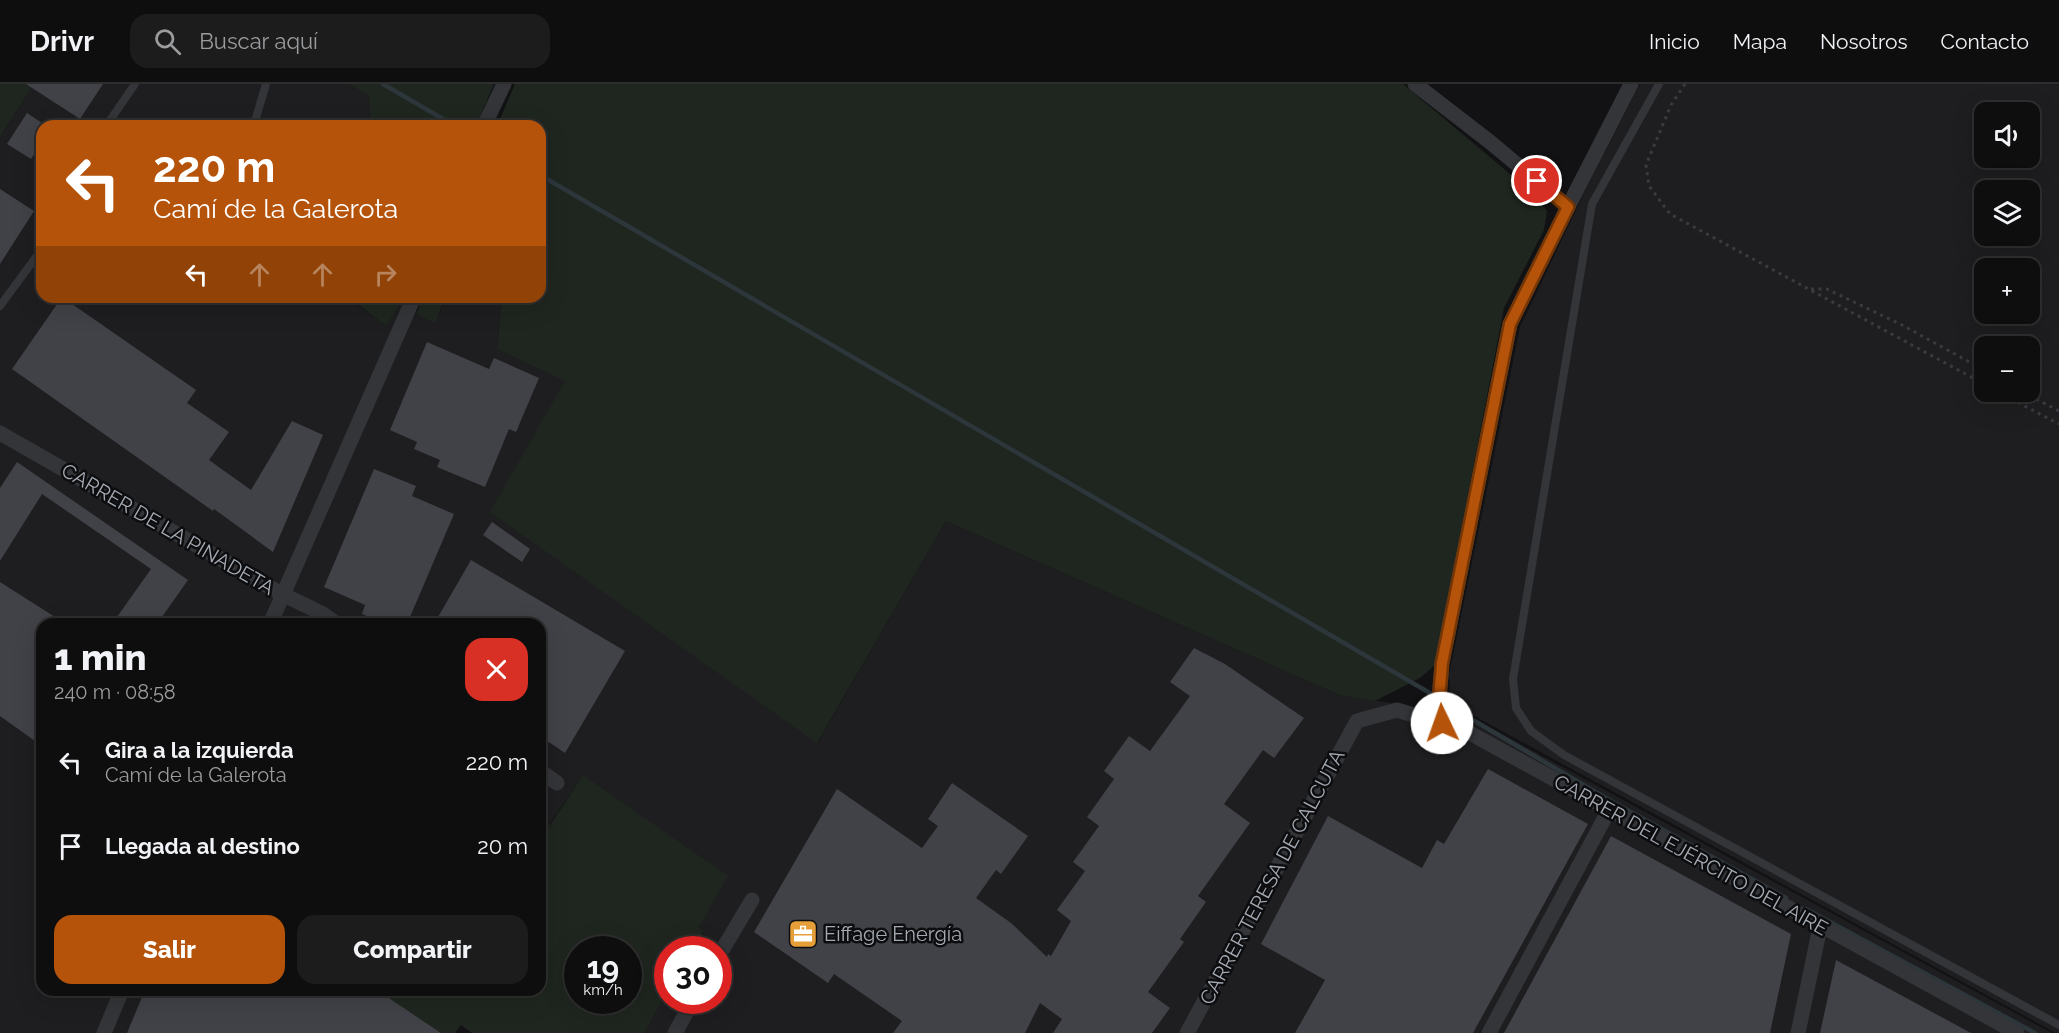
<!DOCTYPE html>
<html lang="es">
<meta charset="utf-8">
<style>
:root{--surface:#0e0e0f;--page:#1c1c1d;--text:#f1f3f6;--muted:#9b9c9e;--line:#2e2e2f;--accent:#b45309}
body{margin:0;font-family:Raleway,sans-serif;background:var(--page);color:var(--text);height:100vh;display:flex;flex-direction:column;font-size:22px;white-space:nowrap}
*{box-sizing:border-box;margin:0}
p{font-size:20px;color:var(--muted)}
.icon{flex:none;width:33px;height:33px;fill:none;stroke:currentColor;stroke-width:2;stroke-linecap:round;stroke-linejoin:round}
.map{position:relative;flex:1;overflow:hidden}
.sheet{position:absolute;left:36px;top:534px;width:510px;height:378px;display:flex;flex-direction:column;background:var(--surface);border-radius:18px;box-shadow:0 6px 24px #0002,0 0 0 2px var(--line)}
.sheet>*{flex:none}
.banner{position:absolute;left:36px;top:36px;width:510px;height:183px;border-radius:18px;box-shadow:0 6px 24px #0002,0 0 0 2px var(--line);background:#b45309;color:#fff;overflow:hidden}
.fabs{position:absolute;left:1974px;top:18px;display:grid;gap:12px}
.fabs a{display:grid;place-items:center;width:66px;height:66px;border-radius:12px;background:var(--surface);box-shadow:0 6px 24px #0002,0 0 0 2px var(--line);font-size:30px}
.speed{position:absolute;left:564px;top:852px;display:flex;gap:12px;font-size:30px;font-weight:700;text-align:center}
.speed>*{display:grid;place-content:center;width:78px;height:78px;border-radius:50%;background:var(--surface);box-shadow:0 6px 24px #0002,0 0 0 2px var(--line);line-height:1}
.speed small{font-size:15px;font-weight:400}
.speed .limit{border:9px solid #d22;background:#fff;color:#111}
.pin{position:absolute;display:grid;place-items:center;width:51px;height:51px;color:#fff;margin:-26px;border:3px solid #fff;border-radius:50%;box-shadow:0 2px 6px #0007}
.me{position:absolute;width:66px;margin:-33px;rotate:357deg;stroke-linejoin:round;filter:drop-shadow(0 0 4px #0008)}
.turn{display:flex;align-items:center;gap:21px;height:126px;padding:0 18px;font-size:27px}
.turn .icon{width:78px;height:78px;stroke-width:2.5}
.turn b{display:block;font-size:42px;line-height:51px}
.lanes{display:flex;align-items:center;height:57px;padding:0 18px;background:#0003;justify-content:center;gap:30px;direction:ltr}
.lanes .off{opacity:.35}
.round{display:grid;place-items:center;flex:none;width:63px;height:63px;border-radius:18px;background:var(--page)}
.head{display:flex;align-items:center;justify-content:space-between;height:102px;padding:0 18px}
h1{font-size:36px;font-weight:800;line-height:45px}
.cta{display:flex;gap:12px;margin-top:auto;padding:12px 18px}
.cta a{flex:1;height:69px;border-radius:18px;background:var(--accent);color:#fff;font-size:24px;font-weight:800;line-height:69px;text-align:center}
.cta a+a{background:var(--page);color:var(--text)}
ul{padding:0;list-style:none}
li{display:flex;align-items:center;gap:18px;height:84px;padding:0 18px}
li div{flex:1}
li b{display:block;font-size:22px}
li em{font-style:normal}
header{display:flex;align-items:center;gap:36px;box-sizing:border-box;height:84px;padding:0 30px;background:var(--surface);border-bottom:2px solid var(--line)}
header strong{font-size:28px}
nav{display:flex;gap:33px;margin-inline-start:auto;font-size:21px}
.search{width:420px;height:54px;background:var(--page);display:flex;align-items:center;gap:15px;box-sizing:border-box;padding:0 21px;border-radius:18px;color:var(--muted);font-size:22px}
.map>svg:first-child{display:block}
.built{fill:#1e1e20;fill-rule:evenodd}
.green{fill:#1f261f;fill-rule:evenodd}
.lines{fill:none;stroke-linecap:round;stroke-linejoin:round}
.stream{stroke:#2c363b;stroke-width:4.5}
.building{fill:#414247}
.path{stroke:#393b3f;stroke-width:3;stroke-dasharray:3 4.5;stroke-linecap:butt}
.service{stroke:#333538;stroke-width:8}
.minor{stroke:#333538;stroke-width:15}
.route-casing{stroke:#753606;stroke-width:15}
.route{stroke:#b45309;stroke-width:10}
.labels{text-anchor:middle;stroke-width:5;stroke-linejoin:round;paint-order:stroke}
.street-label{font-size:20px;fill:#a4aab3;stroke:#0d0d0f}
.poi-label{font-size:20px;fill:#a4aab3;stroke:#0d0d0f;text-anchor:start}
</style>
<header>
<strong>Drivr</strong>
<div class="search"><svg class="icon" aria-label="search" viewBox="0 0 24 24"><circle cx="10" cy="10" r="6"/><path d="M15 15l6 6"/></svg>Buscar aquí</div>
<nav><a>Inicio</a><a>Mapa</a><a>Nosotros</a><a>Contacto</a></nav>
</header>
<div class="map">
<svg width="2059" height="949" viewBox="0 0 2059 949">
<rect width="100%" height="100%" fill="#121214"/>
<path class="built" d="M34 0H348L369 12 370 42H42V213H358L357 221 385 241 404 213H411L416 230 436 238 446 213H502L497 265 566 297 818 658 946 437 1339 611 1467 631 2052 949H644L667 909 668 916H718V866L693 865 704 848 583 691 549 741 540 735V540H42V906H377L441 949H0V53Z
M1640 0H2059V949H2056L1467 628 1455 619 1450 611 1449 591 1520 243 1589 99ZM1984 28H2030V74H1984ZM1984 106H2030V152H1984ZM1984 184H2030V230H1984ZM1984 262H2030V308H1984Z"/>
<path class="green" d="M0 0H34L0 53Z
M348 0H494L476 42H370L369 12Z
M515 0H1403L1535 111 1547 127 1544 146 1504 224 1435 581 1420 594 1375 617 1339 611 946 437 817 659 490 428 565 297 497 265 502 213H540V42H497Z
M358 213H404L386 242 357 220Z
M423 213H445L436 239 416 230Z
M583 691 728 792 699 843 704 847 693 865 668 866 667 909 644 949H472L461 941 455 949H441L377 906H540V735L550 741ZM578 866H628V916H578Z"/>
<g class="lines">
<path class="stream" d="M383 0 455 42
M540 91 1435 612
M1444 619 1611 717 1786 814
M1806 825 2035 949"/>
</g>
<path class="building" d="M26 0H103L80 35Z
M27 29 42 39V59L31 75 7 60Z
M0 105 34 127 0 180Z
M62 213 196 306 187 319 229 348 209 376 251 406 292 337 323 351 273 468 214 425 213 427 12 285Z
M427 258 489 285 494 274 539 294 516 348 509 345 485 403 437 383 440 376 414 365 417 358 390 346Z
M17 378 188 496 157 540H112L151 485 42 410 0 477V404Z
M374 385 416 402 412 412 454 430 407 540H385L362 530 365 521 324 503Z
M492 438 530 465 522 478 483 451Z
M471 476 625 567 565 669 540 652V540H434Z
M0 498 66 540H42V662L0 632Z
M1194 564 1225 580 1304 634 1274 674 1263 666 1224 720 1250 739 1198 812 1206 818 1180 855 1184 858 1148 908 1170 924 1152 949H1053L1062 935 1040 919 1025 949H893L902 937 834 890 828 899 754 848 837 705 922 764 938 742 928 735 952 699 1028 752 1001 790 996 786 976 814 1011 839 1047 873 1048 870 1051 872 1071 837 1057 826 1085 787 1073 778 1099 742 1087 733 1114 695 1104 687 1129 652 1150 667 1190 612 1170 598Z
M1488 685 1588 740 1473 949H1295L1325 896 1261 860 1328 732 1422 784 1437 756 1444 760Z
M1611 752 1791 850 1770 949H1504Z
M1836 876 1971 949H1820Z
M145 906H377L441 949H127Z"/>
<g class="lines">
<path class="path" d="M1685 0 1671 21 1646 81 1649 102 1670 130 1984 300
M1811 205H1827L1902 241 1984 286
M1998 308 2059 340
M2023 308 2059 327"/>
<path class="service" d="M1659 0 1592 120 1513 595 1516 624 1531 647 1564 671 2059 941
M106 42 135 0
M251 42 256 34 266 0
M0 222 42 165"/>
<path class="minor" d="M1415 0 1490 58 1568 123
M484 42 504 0
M0 349 282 510 323 530 337 540
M270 540 414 213
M1442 639 1439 615 1442 579 1510 240 1568 123 1631 0
M540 687 557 699
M718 873 752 816
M104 949 122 906
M675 949 693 916
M1187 949 1357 637 1397 626 1466 647 2017 949
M1489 949 1609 726
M1798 949 1820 843"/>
</g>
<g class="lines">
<g class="route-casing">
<path id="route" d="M1442 639 1439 615 1442 579 1510 240 1568 123 1537 97"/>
</g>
<use href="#route" class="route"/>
</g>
<defs>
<g id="office-square" transform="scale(1.5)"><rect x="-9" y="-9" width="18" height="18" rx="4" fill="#e69f38" stroke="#0d0d0f"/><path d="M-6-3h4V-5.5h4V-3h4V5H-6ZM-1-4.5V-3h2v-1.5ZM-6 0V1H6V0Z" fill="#fff"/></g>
</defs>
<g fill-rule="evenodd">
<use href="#office-square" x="803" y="850"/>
</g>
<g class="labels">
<g class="street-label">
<text transform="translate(168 445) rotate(30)" y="7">CARRER DE LA PINADETA</text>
<text transform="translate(1691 771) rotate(29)" y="7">CARRER DEL EJÉRCITO DEL AIRE</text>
<text transform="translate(1272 793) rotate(-62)" y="7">CARRER TERESA DE CALCUTA</text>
</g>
<g class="poi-label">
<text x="824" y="857">Eiffage Energía</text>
</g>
</g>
</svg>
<div class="fabs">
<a><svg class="icon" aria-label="sound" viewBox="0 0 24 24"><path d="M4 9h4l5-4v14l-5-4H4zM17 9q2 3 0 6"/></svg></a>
<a><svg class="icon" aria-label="layers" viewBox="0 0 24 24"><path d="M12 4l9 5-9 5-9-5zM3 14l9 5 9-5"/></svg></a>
<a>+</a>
<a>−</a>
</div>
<div class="speed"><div>19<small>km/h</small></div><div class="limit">30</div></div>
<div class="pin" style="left:1537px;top:97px;background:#d93025"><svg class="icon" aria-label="arrive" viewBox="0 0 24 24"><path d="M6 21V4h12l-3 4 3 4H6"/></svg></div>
<svg class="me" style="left:1442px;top:639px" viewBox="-20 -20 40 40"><circle r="19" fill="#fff"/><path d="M0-13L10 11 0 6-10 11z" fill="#b45309"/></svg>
<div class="banner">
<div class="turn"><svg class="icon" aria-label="left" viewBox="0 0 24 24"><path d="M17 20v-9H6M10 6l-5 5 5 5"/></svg><div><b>220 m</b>Camí de la Galerota</div></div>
<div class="lanes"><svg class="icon" aria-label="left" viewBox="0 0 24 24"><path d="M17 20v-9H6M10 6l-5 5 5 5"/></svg><svg class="icon off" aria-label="ahead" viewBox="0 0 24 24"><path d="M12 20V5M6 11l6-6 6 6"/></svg><svg class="icon off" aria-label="ahead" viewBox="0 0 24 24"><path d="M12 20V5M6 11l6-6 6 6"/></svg><svg class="icon off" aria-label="right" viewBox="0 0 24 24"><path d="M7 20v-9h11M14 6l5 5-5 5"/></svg></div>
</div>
<section class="sheet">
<div class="head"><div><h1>1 min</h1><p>240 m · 08:58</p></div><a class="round" style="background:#d93025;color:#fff"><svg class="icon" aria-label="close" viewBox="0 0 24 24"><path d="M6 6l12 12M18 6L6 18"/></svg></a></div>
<ul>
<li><svg class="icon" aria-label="left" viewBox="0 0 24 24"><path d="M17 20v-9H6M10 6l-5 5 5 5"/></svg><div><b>Gira a la izquierda</b><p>Camí de la Galerota</p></div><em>220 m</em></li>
<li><svg class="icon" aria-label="arrive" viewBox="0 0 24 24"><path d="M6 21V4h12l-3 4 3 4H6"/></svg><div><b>Llegada al destino</b></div><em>20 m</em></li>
</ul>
<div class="cta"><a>Salir</a><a>Compartir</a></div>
</section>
</div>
